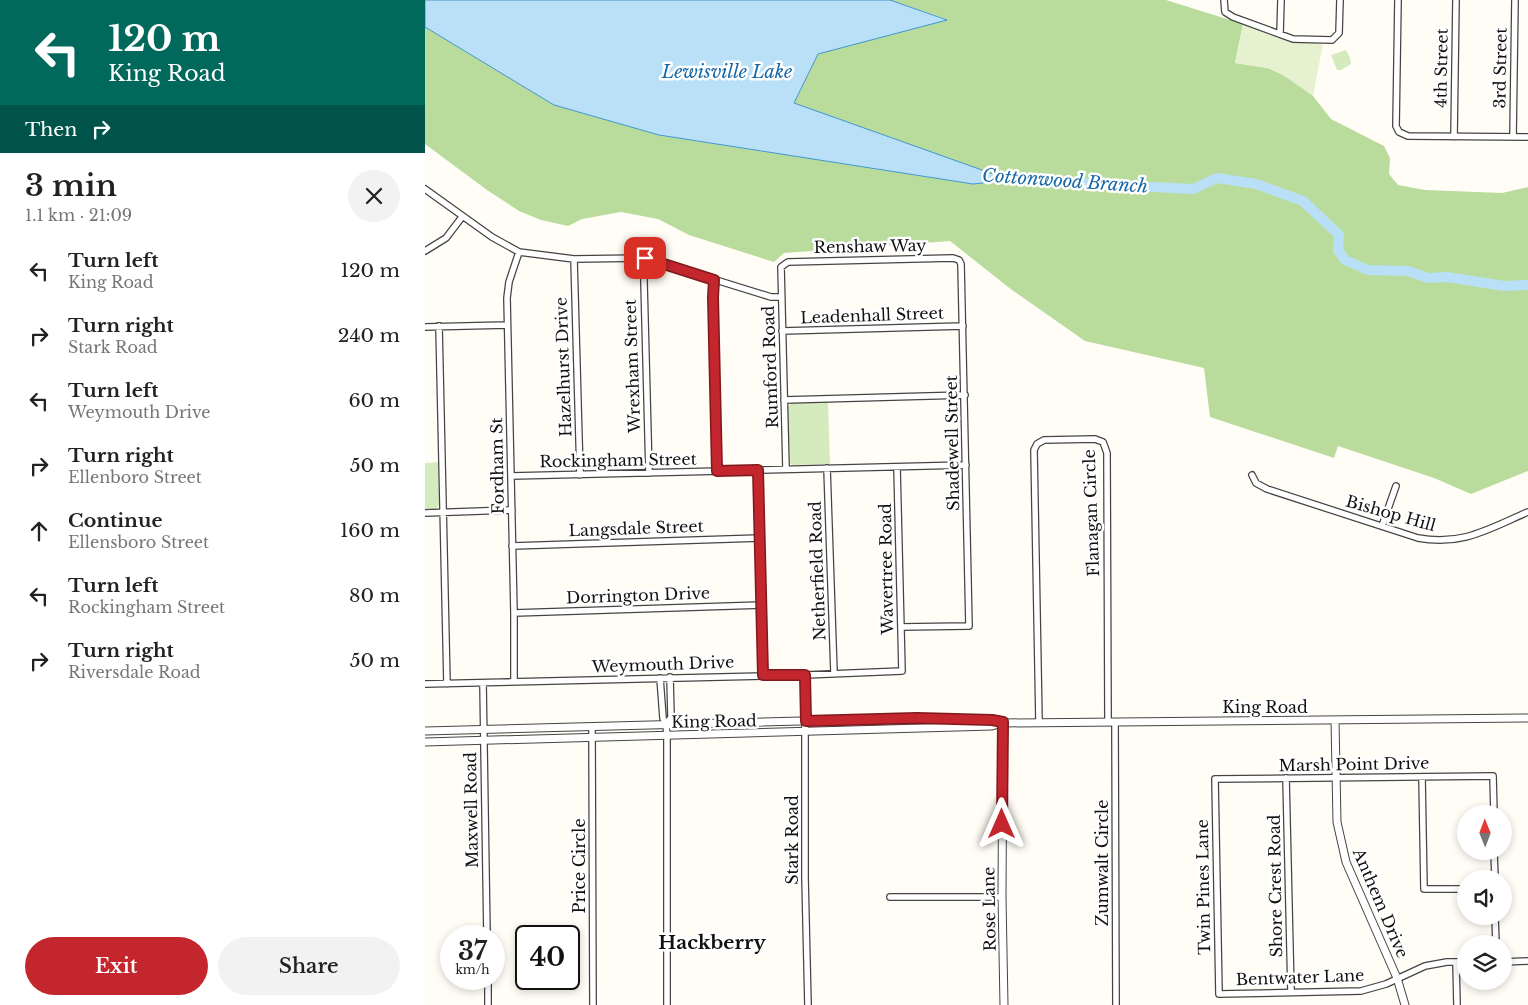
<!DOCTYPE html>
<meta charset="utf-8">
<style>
:root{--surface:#fff;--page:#f2f2f2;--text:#222;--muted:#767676;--accent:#c4262e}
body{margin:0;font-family:"Libre Baskerville",serif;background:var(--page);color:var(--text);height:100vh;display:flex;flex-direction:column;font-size:19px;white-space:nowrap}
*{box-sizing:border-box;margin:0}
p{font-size:16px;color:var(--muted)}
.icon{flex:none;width:28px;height:28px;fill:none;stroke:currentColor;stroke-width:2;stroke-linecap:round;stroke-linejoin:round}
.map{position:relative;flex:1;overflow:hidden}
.drawer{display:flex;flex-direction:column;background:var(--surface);width:425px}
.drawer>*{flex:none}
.hud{background:#00695c;color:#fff;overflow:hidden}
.needle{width:32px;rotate:359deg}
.controls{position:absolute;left:1032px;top:805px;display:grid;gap:10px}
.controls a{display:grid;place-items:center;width:55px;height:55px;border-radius:50%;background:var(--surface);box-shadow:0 2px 8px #0003;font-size:25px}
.speed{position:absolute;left:15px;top:925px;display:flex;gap:10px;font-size:25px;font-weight:700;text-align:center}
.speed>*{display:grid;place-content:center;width:65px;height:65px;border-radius:50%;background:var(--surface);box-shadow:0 2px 8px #0003;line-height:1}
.speed small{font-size:12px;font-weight:400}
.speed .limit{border:2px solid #111;border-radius:8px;background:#fff;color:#111}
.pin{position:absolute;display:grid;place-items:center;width:42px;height:42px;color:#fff;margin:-21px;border-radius:10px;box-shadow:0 2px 8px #0006}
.me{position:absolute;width:55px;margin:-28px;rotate:0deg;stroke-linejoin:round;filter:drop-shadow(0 0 4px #0008)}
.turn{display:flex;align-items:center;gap:18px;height:105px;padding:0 25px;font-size:22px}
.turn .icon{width:65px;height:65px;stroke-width:2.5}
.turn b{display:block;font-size:35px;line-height:42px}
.then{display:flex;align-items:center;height:48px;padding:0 25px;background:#0003;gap:10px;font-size:19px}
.round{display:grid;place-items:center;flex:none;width:52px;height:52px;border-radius:26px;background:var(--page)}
.headline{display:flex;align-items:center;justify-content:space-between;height:85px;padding:0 25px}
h1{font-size:30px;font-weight:600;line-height:38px}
.cta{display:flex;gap:10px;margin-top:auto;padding:10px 25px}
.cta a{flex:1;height:58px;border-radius:30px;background:var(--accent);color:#fff;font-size:20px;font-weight:600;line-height:58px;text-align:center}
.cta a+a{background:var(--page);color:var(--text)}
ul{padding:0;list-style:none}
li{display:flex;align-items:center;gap:15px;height:65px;padding:0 25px}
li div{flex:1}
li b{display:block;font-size:19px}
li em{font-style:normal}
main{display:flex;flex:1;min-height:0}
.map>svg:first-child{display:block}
.green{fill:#d5ebbd}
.forest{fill:#b9dc9c}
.pitch{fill:#e6f2cf}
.water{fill:#b9e0f7;stroke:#3f96cf}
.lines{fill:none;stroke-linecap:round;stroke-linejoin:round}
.river{stroke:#b9e0f7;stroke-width:10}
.minor-casing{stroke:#444;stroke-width:8}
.tertiary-casing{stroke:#444;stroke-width:9}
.minor{stroke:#fff;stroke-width:5.5}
.tertiary{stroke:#fff;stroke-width:7}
.route-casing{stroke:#7f191e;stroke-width:12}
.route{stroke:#c4262e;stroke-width:9}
.labels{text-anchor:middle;stroke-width:5;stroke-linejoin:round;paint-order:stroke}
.street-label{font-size:16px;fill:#111;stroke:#fff}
.water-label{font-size:18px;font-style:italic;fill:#1768a6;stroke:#fff}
.quarter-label{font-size:19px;font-weight:bold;fill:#111;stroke:#fff}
</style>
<main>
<section class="drawer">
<div class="hud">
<div class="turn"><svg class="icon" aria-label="left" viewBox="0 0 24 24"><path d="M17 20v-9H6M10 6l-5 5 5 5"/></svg><div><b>120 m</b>King Road</div></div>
<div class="then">Then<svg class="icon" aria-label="right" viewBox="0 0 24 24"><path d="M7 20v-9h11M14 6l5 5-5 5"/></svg></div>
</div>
<div class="headline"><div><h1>3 min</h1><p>1.1 km · 21:09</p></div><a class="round"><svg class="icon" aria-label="close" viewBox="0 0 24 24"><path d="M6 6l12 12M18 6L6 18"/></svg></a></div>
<ul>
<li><svg class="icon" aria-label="left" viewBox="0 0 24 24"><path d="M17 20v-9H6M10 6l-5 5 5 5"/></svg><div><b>Turn left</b><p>King Road</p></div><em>120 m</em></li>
<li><svg class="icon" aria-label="right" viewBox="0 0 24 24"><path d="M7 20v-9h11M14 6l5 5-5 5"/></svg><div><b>Turn right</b><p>Stark Road</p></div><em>240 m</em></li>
<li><svg class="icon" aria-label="left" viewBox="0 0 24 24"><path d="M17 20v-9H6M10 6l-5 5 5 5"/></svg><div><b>Turn left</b><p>Weymouth Drive</p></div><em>60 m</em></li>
<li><svg class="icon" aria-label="right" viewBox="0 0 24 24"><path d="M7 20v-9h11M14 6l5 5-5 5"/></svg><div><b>Turn right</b><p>Ellenboro Street</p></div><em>50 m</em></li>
<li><svg class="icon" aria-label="ahead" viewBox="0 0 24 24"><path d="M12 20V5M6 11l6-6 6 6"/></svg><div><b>Continue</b><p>Ellensboro Street</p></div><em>160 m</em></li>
<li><svg class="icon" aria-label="left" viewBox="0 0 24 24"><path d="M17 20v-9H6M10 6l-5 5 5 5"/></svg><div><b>Turn left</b><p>Rockingham Street</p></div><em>80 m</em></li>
<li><svg class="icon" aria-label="right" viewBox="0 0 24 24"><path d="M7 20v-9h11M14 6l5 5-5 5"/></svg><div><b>Turn right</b><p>Riversdale Road</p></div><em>50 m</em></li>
</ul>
<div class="cta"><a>Exit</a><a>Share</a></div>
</section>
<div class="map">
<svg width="1103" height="1005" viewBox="0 0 1103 1005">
<rect width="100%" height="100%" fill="#fffdf5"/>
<path class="green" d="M921 50 925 58 926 64 916 70H912L906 55Z
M367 402H403L405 464 368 465 365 463 363 407Z
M13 462 14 505 11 509H0V463Z"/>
<path class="forest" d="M465 0H741L818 24 810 63 843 68 858 75 874 85 888 96 906 119 959 146 965 158 964 174 973 185 1000 190 1077 193 1103 187V471L1046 494 1009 478 913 446 909 458 785 417 779 368 660 341 587 290 525 241 359 253 349 262 264 235 233 219 196 212 157 219 143 226 116 220 94 211 62 190 0 144V27L129 105 234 135 548 184 584 180 369 103 393 54 521 19Z"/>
<path class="pitch" d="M818 24 876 42 898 44 888 96 858 75 843 68 810 63Z"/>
<path class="water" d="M0 0H465L522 20 393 54 369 103 585 180 548 184 234 135 129 105 0 27Z"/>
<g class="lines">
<path class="river" d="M573 178 585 180 768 189 792 178 831 184 878 201 914 235 913 250 920 260 943 270 983 271 1003 278 1022 277 1079 286 1103 285"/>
<g class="minor-casing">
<path id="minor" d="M799 0 800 12 808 17 868 39 907 40 914 33 915 0
M973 0 971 126 974 132 983 136 1103 137
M855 34 856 0
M1029 137 1031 0
M1088 137 1090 0
M0 189 67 237 94 252 149 259 220 258 346 297H356
M0 251 21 238 37 217
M220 258 219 282 224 473
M149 259 155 475
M289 280 288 297 292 471
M14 326 22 684
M0 327 82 325
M357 331 538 326
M359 400 540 395
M402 468 409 673
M361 469 356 267 363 262 528 258 534 260 536 264 544 626 476 627
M333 470 338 675
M827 475 831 483 842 489 993 538C1038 546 1063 529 1103 512
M86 476 541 465
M0 513 87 510
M957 526 971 486
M87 546 335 538
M89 613 337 605
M380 675V878L383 1005
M235 678 238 718 241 725 242 735V1005
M89 682V613L82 298 84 282 94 252
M58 683 62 936
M0 684 380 675 477 671 472 467
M614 722 609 450 612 444 619 440 670 439 678 442 682 453 683 722
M690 722 691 1005
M241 725 246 717 245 677
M167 727 168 1005
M997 777 999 889H1041
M861 778 866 992
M1069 851 1070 879
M465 897H577
M1070 916 1071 944
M1031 962 1032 1005
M1041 962H1022L1000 966 961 984 936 991 794 994 790 779 1068 776 1069 814
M1079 962 1103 961
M63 979V1005"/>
</g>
<g class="tertiary-casing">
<path id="tertiary" d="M910 720 912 822 921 862 972 978 980 1005
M578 723 577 897 579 1005
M0 731 492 718 567 720 578 723 1103 718
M0 742 567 726 577 723"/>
</g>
<use href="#minor" class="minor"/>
<use href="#tertiary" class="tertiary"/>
</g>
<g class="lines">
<g class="route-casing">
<path id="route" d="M220 258 289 280 288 297 292 471 333 470 338 675H380L381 721 492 718 567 720 578 722 577 824"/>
</g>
<use href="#route" class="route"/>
</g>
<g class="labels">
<g class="street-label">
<text transform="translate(1016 68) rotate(-89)" y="6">4th Street</text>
<text transform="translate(1075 68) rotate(-89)" y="6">3rd Street</text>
<text transform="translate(445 246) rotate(-1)" y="6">Renshaw Way</text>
<text transform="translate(447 315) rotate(-2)" y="6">Leadenhall Street</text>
<text transform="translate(207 366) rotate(-92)" y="6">Wrexham Street</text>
<text transform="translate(138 367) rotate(-92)" y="6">Hazelhurst Drive</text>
<text transform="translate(345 367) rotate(-92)" y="6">Rumford Road</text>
<text transform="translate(527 443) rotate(-91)" y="6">Shadewell Street</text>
<text transform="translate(193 460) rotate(-1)" y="6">Rockingham Street</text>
<text transform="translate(72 466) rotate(-91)" y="6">Fordham St</text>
<text transform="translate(666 513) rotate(-92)" y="6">Flanagan Circle</text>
<text transform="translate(966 513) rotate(16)" y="6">Bishop Hill</text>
<text transform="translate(211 528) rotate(-2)" y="6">Langsdale Street</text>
<text transform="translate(461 569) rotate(-91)" y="6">Wavertree Road</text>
<text transform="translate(392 571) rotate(-92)" y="6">Netherfield Road</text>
<text transform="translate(213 595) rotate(-2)" y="6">Dorrington Drive</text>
<text transform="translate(238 664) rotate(-2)" y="6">Weymouth Drive</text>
<text x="840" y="713">King Road</text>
<text transform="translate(289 721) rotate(-1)" y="6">King Road</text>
<text transform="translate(929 764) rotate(-1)" y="6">Marsh Point Drive</text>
<text transform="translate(46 810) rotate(-91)" y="6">Maxwell Road</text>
<text transform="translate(367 840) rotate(-90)" y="6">Stark Road</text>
<text transform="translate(677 863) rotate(-90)" y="6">Zumwalt Circle</text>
<text transform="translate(154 866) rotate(-90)" y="6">Price Circle</text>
<text transform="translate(850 886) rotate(-91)" y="6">Shore Crest Road</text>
<text transform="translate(778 887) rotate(-91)" y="6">Twin Pines Lane</text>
<text transform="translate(956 903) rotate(67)" y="6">Anthem Drive</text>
<text transform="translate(564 909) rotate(-91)" y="6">Rose Lane</text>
<text transform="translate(875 977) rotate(-2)" y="6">Bentwater Lane</text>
</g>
<g class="water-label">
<text x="302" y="78">Lewisville Lake</text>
<text transform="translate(640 181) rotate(4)" y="6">Cottonwood Branch</text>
</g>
<g class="quarter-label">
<text x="287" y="949">Hackberry</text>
</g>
</g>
</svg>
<div class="controls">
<a><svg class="needle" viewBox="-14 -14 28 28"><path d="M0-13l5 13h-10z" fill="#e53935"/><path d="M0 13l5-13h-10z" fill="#767676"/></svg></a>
<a><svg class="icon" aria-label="sound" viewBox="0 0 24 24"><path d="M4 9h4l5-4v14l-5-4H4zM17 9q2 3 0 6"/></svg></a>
<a><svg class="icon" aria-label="layers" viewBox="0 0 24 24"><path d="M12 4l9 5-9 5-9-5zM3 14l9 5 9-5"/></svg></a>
</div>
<div class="speed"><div>37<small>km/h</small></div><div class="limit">40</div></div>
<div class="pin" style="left:220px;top:258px;background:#d93025"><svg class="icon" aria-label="arrive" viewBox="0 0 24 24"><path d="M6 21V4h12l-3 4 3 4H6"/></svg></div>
<svg class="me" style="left:577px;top:824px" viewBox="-20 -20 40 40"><path d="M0-17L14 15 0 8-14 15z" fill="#c4262e" stroke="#fff" stroke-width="4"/></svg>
</div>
</main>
